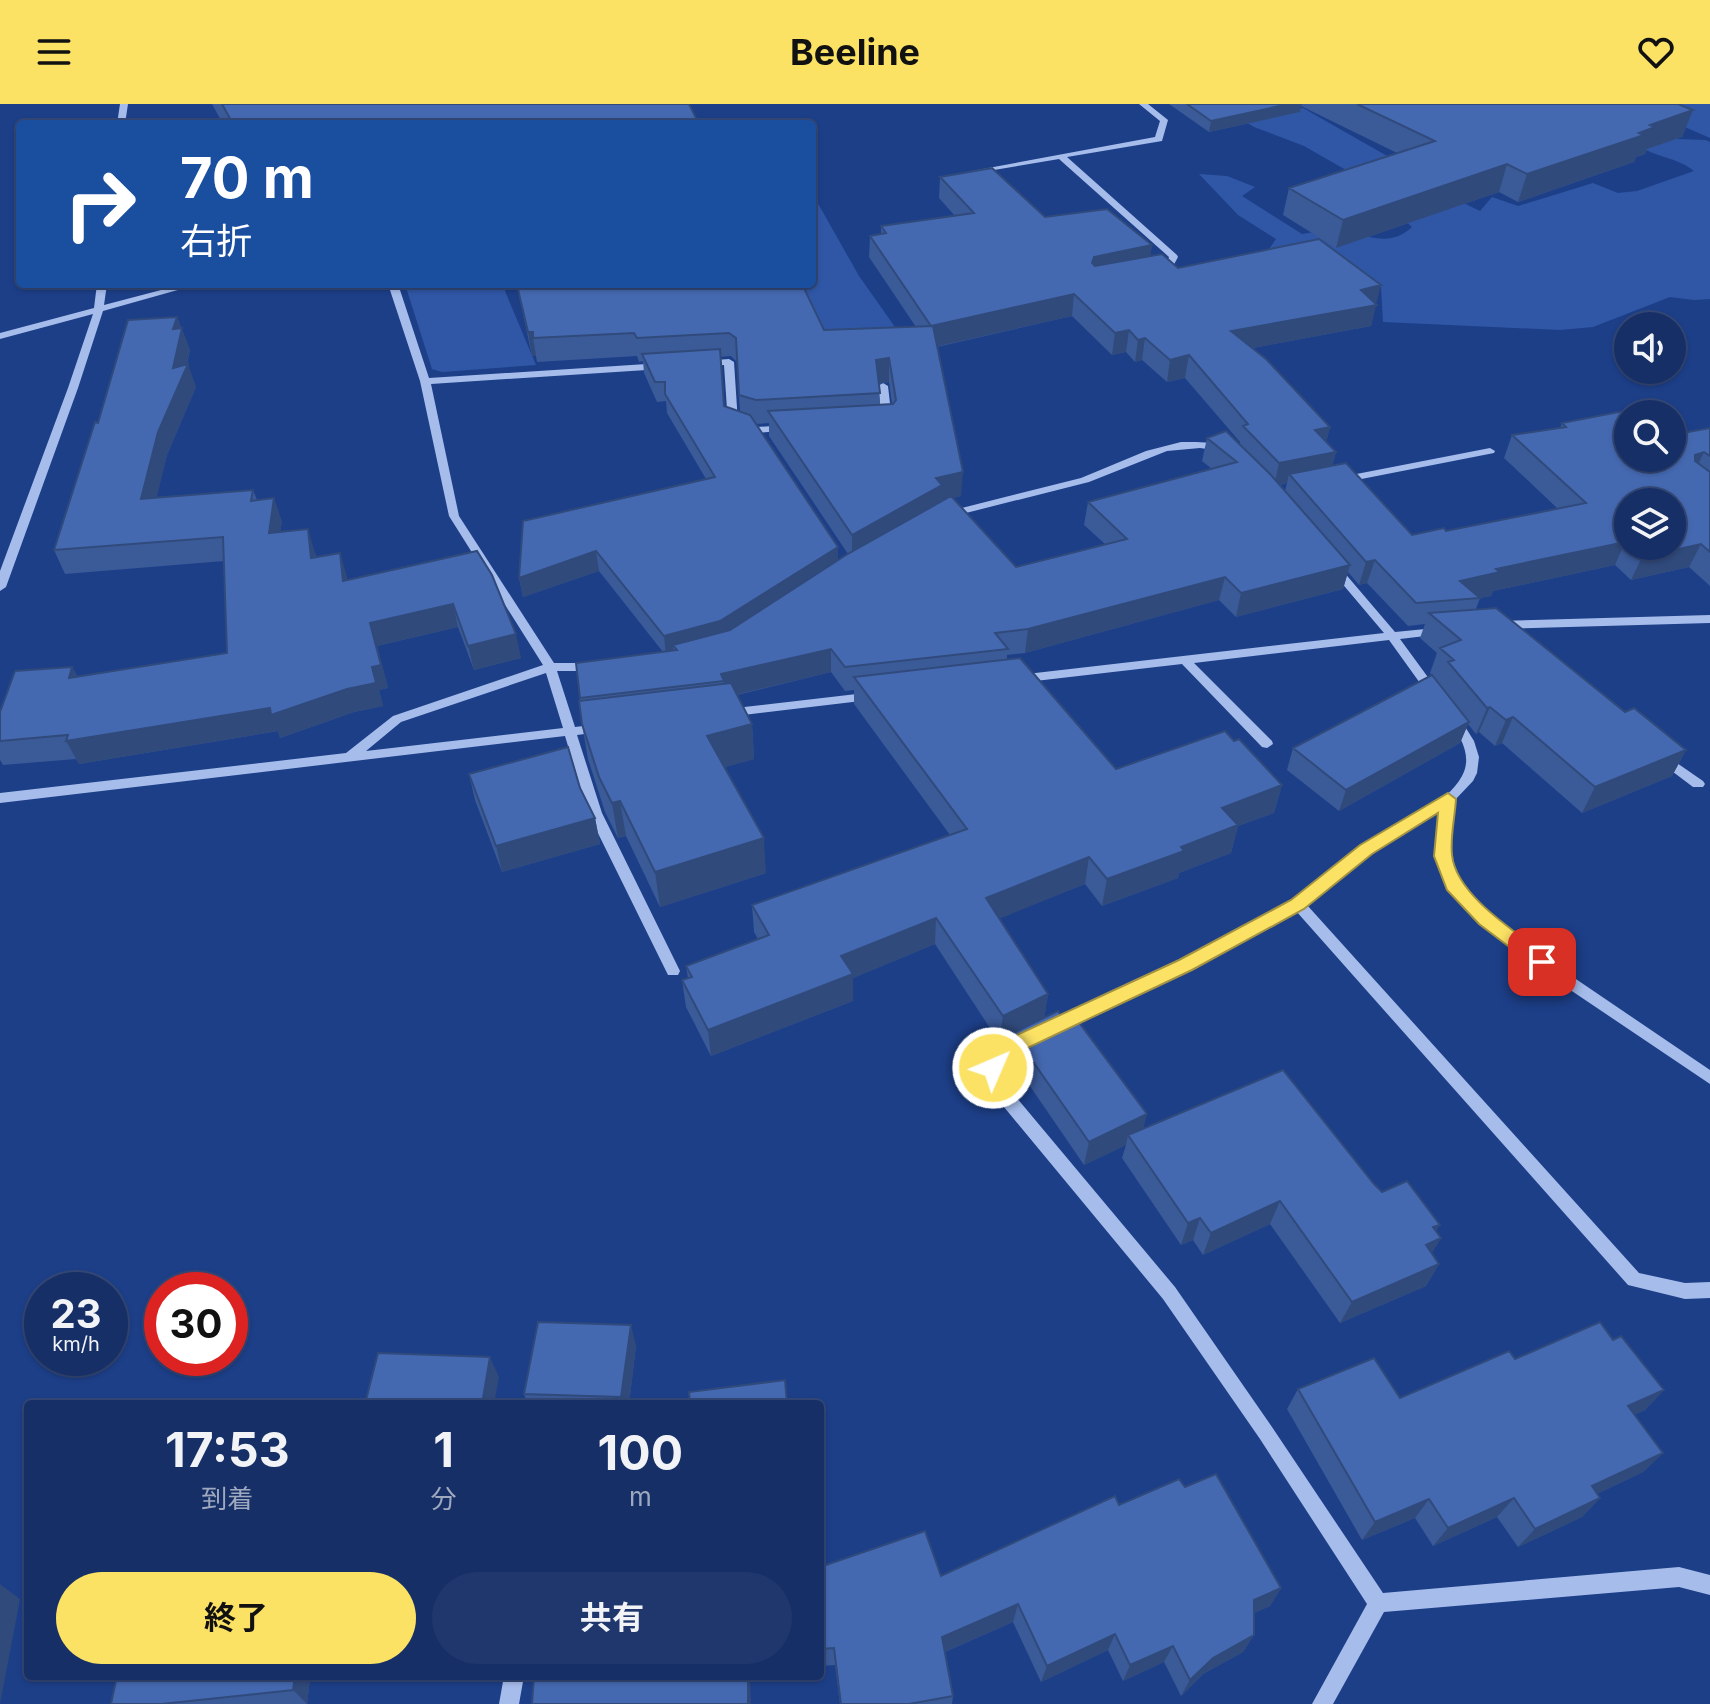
<!DOCTYPE html>
<html lang="ja">
<meta charset="utf-8">
<style>
:root{--surface:#162f66;--page:#1f376c;--text:#f1f3f6;--muted:#9ea9bf;--line:#354a7a;--accent:#fbe265}
body{margin:0;font-family:Inter,"Noto Sans JP",sans-serif;background:var(--page);color:var(--text);height:100vh;display:flex;flex-direction:column;font-size:30px;white-space:nowrap}
*{box-sizing:border-box;margin:0}
p{font-size:26px;color:var(--muted)}
.icon{flex:none;width:44px;height:44px;fill:none;stroke:currentColor;stroke-width:2;stroke-linecap:round;stroke-linejoin:round}
.map{position:relative;flex:1;overflow:hidden}
.side{position:absolute;left:24px;top:1296px;width:800px;height:280px;display:flex;flex-direction:column;background:var(--surface);border-radius:8px;box-shadow:0 2px 6px #0004,0 0 0 2px var(--line)}
.side>*{flex:none}
.guide{position:absolute;left:16px;top:16px;width:800px;height:168px;border-radius:8px;box-shadow:0 2px 6px #0004,0 0 0 2px var(--line);background:#1a4fa0;color:#fff;overflow:hidden}
.buttons{position:absolute;left:1614px;top:208px;display:grid;gap:16px}
.buttons a{display:grid;place-items:center;width:72px;height:72px;border-radius:50%;background:var(--surface);box-shadow:0 2px 6px #0004,0 0 0 2px var(--line);font-size:40px}
.speed{position:absolute;left:24px;top:1168px;display:flex;gap:16px;font-size:40px;font-weight:700;text-align:center}
.speed>*{display:grid;place-content:center;width:104px;height:104px;border-radius:50%;background:var(--surface);box-shadow:0 2px 6px #0004,0 0 0 2px var(--line);line-height:1}
.speed small{font-size:20px;font-weight:400}
.speed .limit{border:12px solid #d22;background:#fff;color:#111}
.pin{position:absolute;display:grid;place-items:center;width:68px;height:68px;color:#fff;margin:-34px;border-radius:16px;box-shadow:0 4px 12px #0006}
.me{position:absolute;width:88px;margin:-44px;rotate:45deg;stroke-linejoin:round;filter:drop-shadow(0 0 6px #0008)}
.turn{display:flex;align-items:center;gap:28px;height:168px;padding:0 32px;font-size:36px}
.turn .icon{width:104px;height:104px;stroke-width:2.5}
.turn b{display:block;font-size:56px;line-height:68px}
.eta{display:flex;justify-content:space-evenly;align-items:center;height:136px;text-align:center}
.eta b{font-size:48px;font-weight:700;line-height:56px}
.button{display:flex;gap:16px;margin-top:auto;padding:16px 32px}
.button a{flex:1;height:92px;border-radius:48px;background:var(--accent);color:#111;font-size:32px;font-weight:700;line-height:92px;text-align:center}
.button a+a{background:var(--page);color:var(--text)}
header{display:flex;justify-content:space-between;align-items:center;height:104px;padding:0 32px;background:var(--accent);color:#111;font-size:36px;font-weight:700}
.map>svg:first-child{display:block}
.green{fill:#3057a6}
.lines{fill:none;stroke-linecap:round;stroke-linejoin:round}
.minor{fill:#a6bdec;fill-rule:evenodd}
.wall{fill:#3b5a98;fill-rule:evenodd}
.shaded-wall{fill:#304a7c}
.building{fill:#4569b1;stroke:#304a7c;stroke-width:2}
.route{fill:#fbe265;stroke:#a39342;stroke-width:2}
</style>
<header><svg class="icon" aria-label="menu" viewBox="0 0 24 24"><path d="M4 6h16M4 12h16M4 18h16"/></svg>Beeline<svg class="icon" aria-label="heart" viewBox="0 0 24 24"><path d="M12 20l-8-8c-3-5 5-10 8-4 3-6 11-1 8 4z"/></svg></header>
<div class="map">
<svg width="1710" height="1600" viewBox="0 0 1710 1600">
<rect width="100%" height="100%" fill="#1d3f88"/>
<path class="green" d="M1216 0 1268 11 1303 4 1431 77 1433 84 1480 107 1492 93 1518 102 1593 79 1618 89 1637 87 1694 67C1677 53 1657 54 1639 42L1647 34 1706 36 1710 38V195L1694 196 1670 193 1593 223 1560 226 1383 218 1381 183 1350 167 1260 158 1276 135 1238 111 1199 70 1227 72 1255 83 1242 92 1302 130C1312 129 1324 126 1334 127 1363 128 1388 146 1412 123L1353 70 1304 42 1254 23Z
M1632 0H1710V34Z
M812 89 859 172 907 240 730 220 793 180H812Z
M405 180H509L505 187 536 261 442 268 432 265Z"/>
<g class="lines">
<path class="minor" d="M120 0H128L125 20H117Z
M1139 0H1148L1168 16 1162 37 1067 53 1177 151 1178 153 1171 166 1154 169V165L1165 162 1169 153 1059 55 976 69 972 67 1155 33 1160 17Z
M97 180H107L104 201 184 180H199L103 207 78 284 6 483 0 487V467L68 284 93 210 0 235V229L94 204Z
M388 180H398L429 274 662 259 667 262 662 265 431 280 459 412 554 559H596L602 563 596 567H557L575 623 600 620 606 624 600 628 577 631 602 709 680 867 678 871H668L588 709 565 632 0 699V689L346 649 393 612 543 561 449 412 420 277ZM546 569 563 624 366 647 401 618Z
M729 255 734 258 738 319 740 321 735 324 728 320 724 261 702 263 697 260 702 257Z
M883 279 888 282 892 317 887 320 882 317 878 282Z
M788 321 793 324 792 326 757 329 752 326 757 323Z
M1181 338C1196 338 1214 337 1226 344L1221 347 1200 344 1167 347 1089 378 946 414 941 411 942 409 1081 374 1146 347Z
M1490 344 1495 347 1494 349 1341 379 1336 376 1341 373Z
M1333 459 1337 460 1395 528 1446 523 1448 526 1442 530 1400 535 1438 587 1440 590 1438 593H1430L1389 536 1194 559 1272 637 1273 640 1267 644 1262 643 1182 560 1018 579 1012 575 1018 571 1384 529 1329 464V460Z
M1710 511V519L1498 525 1492 521 1498 517Z
M874 588 878 589 880 592 878 595 727 613 721 609 727 605Z
M1455 612 1459 613 1474 637 1479 653 1477 669 1473 677 1454 697 1450 752 1460 779 1490 811 1567 869 1710 966V980L1557 877 1480 819 1449 785 1436 752 1440 708 1371 750 1307 801 1639 1169 1685 1179 1710 1178V1194L1685 1195 1628 1181 1296 807 1184 869 1059 924 1054 922 1052 918 1054 914C1136 879 1219 843 1295 795 1323 777 1345 752 1373 735 1399 718 1447 701 1462 672 1473 652 1460 632 1449 616Z
M1661 648 1703 677 1705 680 1703 683H1693L1656 655 1655 652 1656 649Z
M1026 929 1031 931 1034 935 1031 939 1004 953 1001 964 1016 993 1175 1183 1272 1323 1383 1489 1679 1463 1710 1471V1491L1679 1483 1384 1508 1333 1600H1312L1367 1500 1260 1335 1163 1195 1004 1003 985 964 993 945Z
M504 1572H524L519 1600H499Z"/>
</g>
<path class="wall" d="M212 0H689L699 20H223Z
M1169 0H1678L1693 6 1682 33 1647 45 1645 50 1636 53 1634 58 1518 98 1499 88 1336 144 1283 111 1289 84 1397 49 1301 2 1300 8 1209 28Z
M940 73 1045 113 1152 141 1150 152 1178 164 1376 200 1371 222 1253 244 1330 323 1326 338 1336 348 1332 362 1412 431 1446 427 1557 404 1504 354 1512 331 1560 324 1562 319 1673 332 1710 324V482L1689 463 1631 476 1615 461 1493 487 1491 492 1480 494 1476 505 1625 608 1686 646 1672 672 1582 709 1502 639 1495 642 1479 628 1476 630 1468 620 1460 639 1339 707 1287 666 1293 644 1432 571 1430 569 1437 549 1420 534 1425 520 1408 522 1367 479 1359 481 1348 468 1343 485 1236 513 1219 496 1025 549 1007 551V555L1116 665 1234 637 1282 681 1274 709 1238 722 1231 749 1179 769 1178 774 1102 802 1085 780 999 814 1048 890 1044 914 1143 1024 1374 1080 1382 1088 1436 1128 1441 1134 1431 1150 1439 1160 1426 1182 1340 1219 1270 1120 1203 1151 1193 1136 1181 1141 1122 1054 1126 1041 1084 1061 1010 953 1013 932 999 938 935 840 853 874V897L711 952 686 903 682 876 688 874 686 862 758 835 754 828 752 801 950 731 854 600V586L845 587 831 568 737 591 752 620 754 655 725 663 766 769 660 803 626 732 618 734 605 708 588 655 582 620 576 559 663 548 599 467 523 493 519 474 706 375 667 309 666 297 657 298 644 269 643 257 639 258 637 252 537 258 536 252H532L517 181 824 226 916 223 869 153 870 132 881 130V122L955 112 939 94ZM1072 212 1112 251 1126 248 1135 258 1142 256 1167 278 1185 274 1240 338V340L1207 334 1202 357 1212 365 1088 398 1084 421 1105 440 1016 463 953 394 961 392 937 243ZM731 252 737 258 740 308 724 302 720 253ZM889 278 892 300H880L879 280ZM769 319V332L848 450 838 457V443L756 320ZM1287 379 1285 387 1280 381ZM1628 398 1672 442H1628Z
M177 213 190 246 187 261 196 283 167 351 156 393 253 386 257 396 282 417 280 428 315 449 316 453 340 449 347 476 477 447 521 554 474 566 458 523 377 542 388 584 379 586 383 602 354 608 280 634 278 627 79 660 76 655 3 661 0 656V608L72 563 77 572 227 549 224 457 65 470 54 446 98 319Z
M469 670 580 684 595 714 600 740 502 768 475 696Z
M1613 1236 1664 1286 1645 1306 1634 1311 1663 1349 1643 1368 1597 1390 1600 1394 1582 1413 1518 1443 1497 1413 1433 1442 1415 1414 1362 1436 1287 1305 1298 1285 1400 1294 1515 1255Z
M636 1242 629 1300H527L524 1290Z
M1185 1383 1281 1484 1270 1502 1254 1509V1531L1243 1548 1203 1570 1181 1592 1164 1558 1123 1577 1108 1546 1041 1578 1013 1518 945 1548 953 1592 952 1600H840L835 1561 820 1562V1463L941 1472 1119 1401Z
M117 1572H345L310 1575 307 1600H111Z"/>
<path class="shaded-wall" d="M1289 0H1302L1300 8 1209 28 1211 17Z
M1693 6 1682 33 1647 45 1645 50 1636 53 1634 58 1518 98 1527 70 1639 29 1650 21Z
M1507 60 1499 88 1336 144 1343 116Z
M1152 141 1149 162 1091 174 1092 159 1094 153Z
M1381 181 1371 222 1226 249 1231 227 1361 186Z
M1074 190 1072 212 930 244 931 222Z
M177 213 190 246 185 267 188 260 196 283 167 351 151 418 141 395 173 264V225Z
M1129 226 1126 248 1112 251 1115 229Z
M528 228H533V234L536 252H532Z
M1145 234 1142 256 1135 258 1138 236Z
M1189 251 1185 274 1167 278 1170 256Z
M889 254V278L876 280V256Z
M1330 323 1324 346 1315 326Z
M1336 348 1330 371 1289 370 1287 379 1274 382 1279 359Z
M1704 348 1693 371 1695 351Z
M963 368 961 392 942 397 852 456V431L936 374Z
M274 394 282 417 277 452 269 429Z
M308 425 315 449 319 477 311 454Z
M1625 438 1615 461 1493 487 1491 492 1480 494 1460 477 1496 465Z
M1701 440 1689 463 1631 476 1642 453Z
M838 443V463L722 537 677 546 673 541 674 550 666 552 664 532Z
M596 447 599 467 523 493 519 474Z
M340 449 347 473 350 500 343 477Z
M1375 456 1367 479 1359 481 1366 458Z
M1350 461 1343 485 1236 513 1241 489Z
M1225 473 1219 496 1025 549 1028 525Z
M453 500 458 523 377 542 388 584 379 586 383 602 354 608 280 634 278 627 79 660 66 637 372 563 370 519Z
M516 530 521 554 474 566 468 542Z
M831 545V568L726 593 724 577 721 570Z
M72 563 84 586 69 574Z
M1490 603 1479 628 1476 630 1487 604Z
M1513 613 1502 639 1495 642 1506 616Z
M1469 618 1460 639 1339 707 1346 686Z
M752 620 754 655 711 667 707 632Z
M1686 646 1672 672 1582 709 1595 683Z
M1282 681 1274 709 1238 722 1231 749 1179 769 1178 774 1102 802 1107 775 1181 743 1222 704Z
M620 697 626 732 618 734 612 699Z
M595 714 600 740 502 768 496 742Z
M764 734 766 769 660 803 655 768Z
M1089 753 1085 780 984 821 986 794Z
M936 814 935 840 853 874V897L711 952 708 926 841 852Z
M1048 890 1044 916 1013 929V932L999 938 1003 912Z
M1147 1010 1141 1034 1128 1031 1126 1041 1084 1061 1089 1038Z
M1280 1097 1270 1120 1203 1151 1211 1129Z
M1200 1114 1193 1136 1181 1141 1188 1119Z
M1440 1121 1429 1139 1441 1134 1428 1156 1413 1163 1433 1123Z
M1439 1160 1426 1182 1340 1219 1352 1198Z
M631 1221 636 1242 629 1300H623L621 1293Z
M490 1253 499 1273 494 1300H482Z
M1664 1286 1645 1306 1609 1322 1628 1302Z
M1663 1349 1643 1368 1574 1401 1592 1382Z
M1514 1394 1497 1413 1433 1442 1448 1424Z
M1600 1394 1582 1413 1518 1443 1535 1425Z
M1429 1395 1415 1414 1362 1436 1375 1418Z
M0 1480 20 1495 0 1600Z
M1281 1484 1270 1502 1243 1514 1254 1496Z
M1018 1500 1013 1518 940 1550 942 1533Z
M1115 1530 1108 1546 1041 1578 1047 1562Z
M1254 1531 1243 1548 1203 1570 1181 1592 1190 1576 1213 1554Z
M1173 1542 1164 1558 1123 1577 1130 1561Z
M295 1572H307L310 1575 307 1600 293 1586Z
M748 1572H750L751 1600H748Z"/>
<path class="building" d="M222 0H689L699 20H233Z
M1187 0H1289L1211 17Z
M1357 0H1678L1693 6 1650 21 1655 23 1639 29 1644 31 1527 70 1507 60 1343 116 1289 84 1435 37Z
M992 64 1045 113 1107 105 1152 141 1094 153 1092 159 1095 162 1162 150 1178 164 1319 135 1381 181 1361 186 1377 201 1231 227 1266 255 1330 323 1315 326 1336 348 1279 359 1243 322 1248 320 1189 251 1170 256 1145 234 1138 236 1129 226 1115 229 1074 190 931 222 870 132 886 129 881 122 974 109 940 73Z
M529 180H802L824 226 933 222 963 368 936 374 942 381 852 431 768 307 893 300 896 296 889 254 876 256 880 289 756 296 739 291 736 234 729 229 637 234 634 229 533 234V228H528L517 181Z
M177 213 173 225 182 224 173 264 188 260 158 328 141 395 253 386 251 397 274 394 269 429 308 425 311 454 340 449 343 477 477 447 492 471 516 530 468 542 453 500 370 519 381 561 372 563 376 579 347 585 271 611 270 604 66 637 68 631 0 637V608L15 567 72 563 69 574 227 549 223 433 54 446 95 318 98 319 128 216Z
M720 245 724 302 750 311 838 443 720 517 664 532 596 447 519 474 523 417 715 373 665 290V278H655L642 250Z
M1634 305 1642 306 1647 310H1628V354H1672V331L1710 324V352L1704 348 1695 351V357L1710 368V448L1701 440 1642 453 1630 442H1672V398H1628V440L1625 438 1496 465 1500 468 1460 477 1480 494 1416 499 1375 456 1366 458 1289 370 1346 359 1412 431 1444 424 1446 427 1586 399 1512 331 1566 323 1562 319Z
M1226 327 1270 370 1350 461 1241 489 1225 473 1028 525 995 529 1008 545 845 563 831 545 721 570 724 577 580 594 576 559 677 546 673 541 730 526 846 451 951 392 1016 463 1127 435 1088 398 1237 358 1207 334Z
M1496 504 1625 608 1634 604 1686 646 1595 683 1513 613 1506 616 1490 603 1487 604 1448 558 1454 556 1440 544 1461 536 1429 509Z
M1020 554 1116 665 1225 627 1234 637 1239 635 1282 681 1222 704 1238 721 1181 743 1184 747 1107 775 1089 753 986 794 1048 890 1003 912 936 814 841 852 853 870 708 926 682 876 692 873 686 862 769 831 752 801 967 725 854 573Z
M1432 571 1469 618 1346 686 1293 644Z
M731 579 752 620 707 632 764 734 655 768 620 697 612 699 599 673 582 620 579 597Z
M568 643 580 684 595 714 496 742 469 670Z
M1058 907 1062 913 1072 909 1147 1010 1089 1038 1013 929Z
M1283 966 1374 1080 1382 1088 1407 1077 1440 1121 1433 1123 1441 1134 1426 1141 1439 1160 1352 1198 1280 1097 1211 1129 1200 1114 1188 1119 1128 1031Z
M538 1218 631 1221 621 1293 524 1290Z
M1600 1218 1613 1236 1621 1232 1664 1286 1628 1302 1663 1349 1592 1382 1600 1394 1535 1425 1514 1394 1448 1424 1429 1395 1375 1418 1298 1285 1374 1254 1400 1294 1509 1247 1515 1255Z
M378 1249 490 1253 482 1300H365Z
M785 1276 787 1300H690L689 1288Z
M1216 1370 1281 1484 1254 1496V1531L1213 1554 1190 1576 1173 1542 1130 1561 1115 1530 1047 1562 1018 1500 942 1533 953 1592 909 1600H841L834 1544 820 1545V1463L925 1427 941 1472 1115 1392 1119 1401 1179 1375 1185 1383Z
M117 1572H295L293 1586 161 1600H111Z
M534 1572H748V1600H532Z"/>
<path class="route" d="M1448 689 1456 695C1455 713 1450 733 1452 751 1456 792 1519 830 1549 853L1552 858 1549 863H1536L1479 820 1447 786 1434 752 1438 709 1372 750 1304 805 1192 866 1006 954 1000 970 993 972 986 970 983 964 991 943 1179 856 1291 796 1360 741Z"/>
</svg>
<div class="buttons">
<a><svg class="icon" aria-label="sound" viewBox="0 0 24 24"><path d="M4 9h4l5-4v14l-5-4H4zM17 9q2 3 0 6"/></svg></a>
<a><svg class="icon" aria-label="search" viewBox="0 0 24 24"><circle cx="10" cy="10" r="6"/><path d="M15 15l6 6"/></svg></a>
<a><svg class="icon" aria-label="layers" viewBox="0 0 24 24"><path d="M12 4l9 5-9 5-9-5zM3 14l9 5 9-5"/></svg></a>
</div>
<div class="speed"><div>23<small>km/h</small></div><div class="limit">30</div></div>
<div class="pin" style="left:1542px;top:858px;background:#d93025"><svg class="icon" aria-label="arrive" viewBox="0 0 24 24"><path d="M6 21V4h12l-3 4 3 4H6"/></svg></div>
<svg class="me" style="left:993px;top:964px" viewBox="-20 -20 40 40"><circle r="17" fill="#fbe265" stroke="#fff" stroke-width="3"/><path d="M0-11L8 9 0 5-8 9z" fill="#fff"/></svg>
<div class="guide">
<div class="turn"><svg class="icon" aria-label="right" viewBox="0 0 24 24"><path d="M7 20v-9h11M14 6l5 5-5 5"/></svg><div><b>70 m</b>右折</div></div>
</div>
<section class="side">
<div class="eta">
<div><b>17:53</b><p>到着</p></div>
<div><b>1</b><p>分</p></div>
<div><b>100</b><p>m</p></div>
</div>
<div class="button"><a>終了</a><a>共有</a></div>
</section>
</div>
